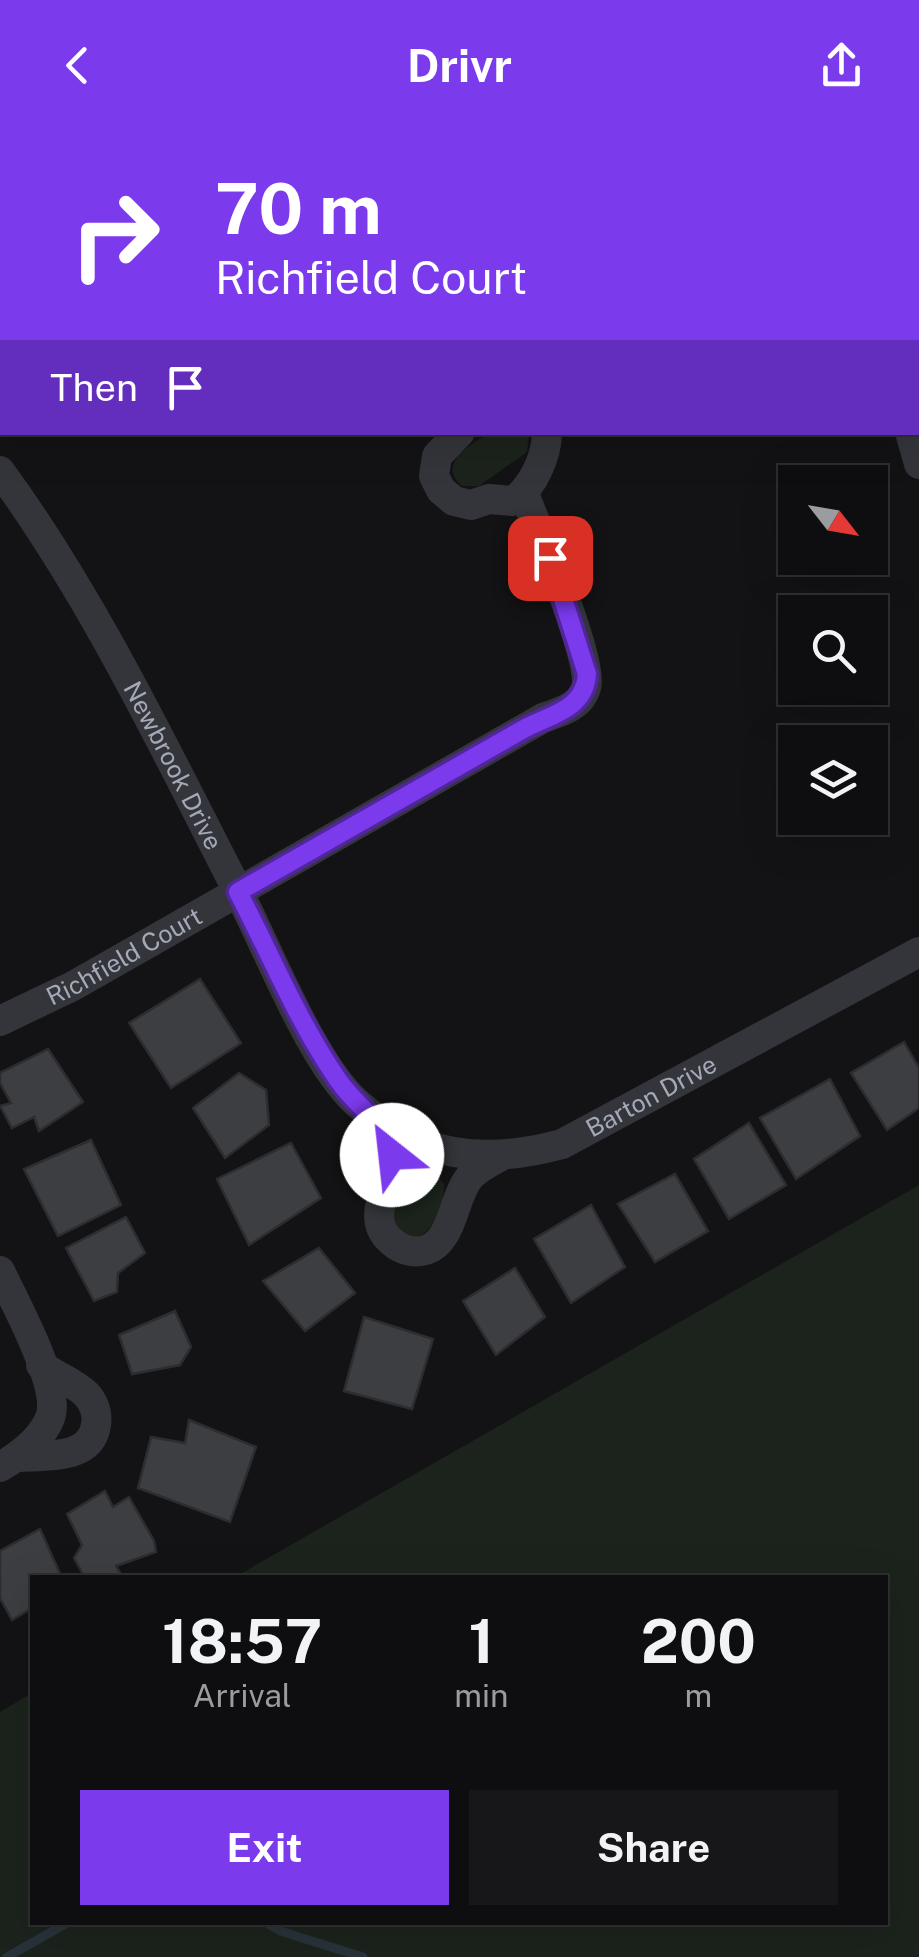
<!DOCTYPE html>
<style>
:root{--surface:#0e0e10;--page:#171719;--text:#f1f3f6;--muted:#9b9c9f;--line:#2e2e30;--accent:#7c3aed}
body{margin:0;font-family:"Public Sans",sans-serif;background:var(--page);color:var(--text);height:100vh;display:flex;flex-direction:column;font-size:38px;white-space:nowrap}
*{box-sizing:border-box;margin:0}
p{font-size:32px;color:var(--muted)}
.icon{flex:none;width:55px;height:55px;fill:none;stroke:currentColor;stroke-width:2;stroke-linecap:round;stroke-linejoin:round}
.map{position:relative;flex:1;overflow:hidden}
.sheet{position:absolute;left:30px;top:1445px;width:858px;height:350px;display:flex;flex-direction:column;background:var(--surface);border-radius:0px;box-shadow:0 10px 40px #0002,0 0 0 2px var(--line)}
.sheet>*{flex:none}
.guide{position:absolute;left:0px;top:0px;width:920px;height:305px;box-shadow:0 10px 40px #0002,0 0 0 2px var(--line);background:#7c3aed;color:#fff;overflow:hidden}
.needle{width:65px;rotate:121deg}
.tools{position:absolute;left:778px;top:335px;display:grid;gap:20px}
.tools a{display:grid;place-items:center;width:110px;height:110px;border-radius:0px;background:var(--surface);box-shadow:0 10px 40px #0002,0 0 0 2px var(--line);font-size:50px}
.pin{position:absolute;display:grid;place-items:center;width:85px;height:85px;color:#fff;margin:-42px;border-radius:20px;box-shadow:0 5px 15px #0006}
.me{position:absolute;width:110px;margin:-55px;rotate:331deg;stroke-linejoin:round;filter:drop-shadow(0 0 8px #0008)}
.turn{display:flex;align-items:center;gap:35px;height:210px;padding:0 50px;font-size:45px}
.turn .icon{width:130px;height:130px;stroke-width:2.5}
.turn b{display:block;font-size:70px;line-height:85px}
.then{display:flex;align-items:center;height:95px;padding:0 50px;background:#0003;gap:20px;font-size:38px}
.eta{display:flex;justify-content:space-evenly;align-items:center;height:170px;text-align:center}
.eta b{font-size:60px;font-weight:700;line-height:70px}
.action{display:flex;gap:20px;margin-top:auto;padding:20px 50px}
.action a{flex:1;height:115px;border-radius:0px;background:var(--accent);color:#fff;font-size:40px;font-weight:700;line-height:115px;text-align:center}
.action a+a{background:var(--page);color:var(--text)}
header{display:flex;justify-content:space-between;align-items:center;height:130px;padding:0 50px;background:var(--accent);color:#fff;font-size:45px;font-weight:700}
.map>svg:first-child{display:block}
.green{fill:#1b231c}
.lines{fill:none;stroke-linecap:round;stroke-linejoin:round}
.stream{stroke:#28323a;stroke-width:9}
.building{fill:#3c3e42;stroke:#2d2d31;stroke-width:2.5}
.street{stroke:#34353a;stroke-width:30}
.route-casing{stroke:#51269a;stroke-width:25}
.route{stroke:#7c3aed;stroke-width:18}
.labels{text-anchor:middle;stroke-width:8;stroke-linejoin:round;paint-order:stroke}
.street-label{font-size:25px;fill:#a3a9b6;stroke:#0e0e10}
</style>
<header><svg class="icon" aria-label="back" viewBox="0 0 24 24"><path d="M15 5l-7 7 7 7"/></svg>Drivr<svg class="icon" aria-label="share" viewBox="0 0 24 24"><path d="M12 15V3M7 8l5-5 5 5M5 13v7h14v-7"/></svg></header>
<div class="map">
<svg width="919" height="1827" viewBox="0 0 919 1827">
<rect width="100%" height="100%" fill="#131315"/>
<path class="green" d="M489 303H529L527 322 479 356H462C436 334 470 315 489 303Z
M412 1037 433 1040 444 1054C444 1075 436 1101 415 1108L396 1099C392 1077 392 1053 412 1037Z
M919 1055V1827H0V1582L32 1563V1792H885V1448L235 1447Z"/>
<g class="lines">
<path class="stream" d="M265 1792 280 1801 363 1827
M7 1827 69 1792"/>
</g>
<path class="building" d="M200 849 241 913 171 958 129 893Z
M904 912 919 938V978L887 1000 851 943Z
M48 919 83 972 39 1001 34 987 12 998 0 976 11 973 0 953V943Z
M239 943 266 960 269 995 225 1028 193 978Z
M830 949 860 1006 796 1049 760 988Z
M749 993 786 1055 729 1089 694 1029Z
M91 1010 121 1075 58 1106 24 1039Z
M291 1013 321 1068 249 1115 217 1049Z
M675 1044 708 1101 655 1132 618 1074Z
M591 1075 625 1137 571 1173 534 1109Z
M126 1087 145 1123 118 1143 117 1162 94 1171 66 1118Z
M319 1118 355 1163 305 1201 263 1151Z
M515 1138 545 1187 496 1225 463 1171Z
M175 1181 191 1217 180 1235 132 1244 119 1205Z
M364 1187 433 1209 412 1279 344 1261Z
M189 1290 256 1317 230 1392 138 1358 151 1307 185 1313Z
M105 1361 113 1377 129 1367 154 1411 156 1422 116 1436 123 1448H85L74 1428 82 1415 67 1384Z
M40 1399 62 1448H32V1478L12 1490 0 1468V1421Z"/>
<g class="lines">
<g class="street">
<path d="M826 0V2"/>
<path d="M269 2 273 0"/>
<path d="M0 186 2 183"/>
<path d="M460 302 437 326 434 346 441 360 454 371 471 375 489 369 513 371C533 357 547 326 547 302"/>
<path d="M910 302 919 334"/>
<path id="s1" d="M0 341C95 471 165 620 239 763 268 819 312 933 357 973 419 1028 485 1035 562 1014L919 822"/>
<path id="s2" d="M0 891 73 856 543 588C560 582 580 577 586 558 595 534 536 394 524 364"/>
<path d="M374 987C381 998 390 1008 391 1022 395 1054 359 1090 396 1115 405 1121 416 1123 426 1120 453 1111 453 1068 469 1048 477 1038 491 1032 501 1026"/>
<path d="M0 1141C14 1171 62 1257 50 1288 41 1310 19 1326 0 1337"/>
<path d="M17 1327C44 1325 91 1331 96 1295 98 1284 94 1273 87 1265 76 1253 55 1246 41 1235"/>
</g>
</g>
<g class="lines">
<g class="route-casing">
<path id="route" d="M392 1025C382 988 358 979 338 950 298 892 271 825 238 762L522 600C549 585 585 580 587 544L550 428"/>
</g>
<use href="#route" class="route"/>
</g>
<g class="labels">
<g class="street-label">
<text dy="9" stroke="none"><textPath href="#s1" startOffset="342">Newbrook Drive</textPath></text>
<text dy="9" stroke="none"><textPath href="#s2" startOffset="140">Richfield Court</textPath></text>
<text dy="9" stroke="none"><textPath href="#s1" startOffset="1048">Barton Drive</textPath></text>
</g>
</g>
</svg>
<div class="tools">
<a><svg class="needle" viewBox="-14 -14 28 28"><path d="M0-13l5 13h-10z" fill="#e53935"/><path d="M0 13l5-13h-10z" fill="#9b9c9f"/></svg></a>
<a><svg class="icon" aria-label="search" viewBox="0 0 24 24"><circle cx="10" cy="10" r="6"/><path d="M15 15l6 6"/></svg></a>
<a><svg class="icon" aria-label="layers" viewBox="0 0 24 24"><path d="M12 4l9 5-9 5-9-5zM3 14l9 5 9-5"/></svg></a>
</div>
<div class="pin" style="left:550px;top:428px;background:#d93025"><svg class="icon" aria-label="arrive" viewBox="0 0 24 24"><path d="M6 21V4h12l-3 4 3 4H6"/></svg></div>
<svg class="me" style="left:392px;top:1025px" viewBox="-20 -20 40 40"><circle r="19" fill="#fff"/><path d="M0-13L10 11 0 6-10 11z" fill="#7c3aed"/></svg>
<div class="guide">
<div class="turn"><svg class="icon" aria-label="right" viewBox="0 0 24 24"><path d="M7 20v-9h11M14 6l5 5-5 5"/></svg><div><b>70 m</b>Richfield Court</div></div>
<div class="then">Then<svg class="icon" aria-label="arrive" viewBox="0 0 24 24"><path d="M6 21V4h12l-3 4 3 4H6"/></svg></div>
</div>
<section class="sheet">
<div class="eta">
<div><b>18:57</b><p>Arrival</p></div>
<div><b>1</b><p>min</p></div>
<div><b>200</b><p>m</p></div>
</div>
<div class="action"><a>Exit</a><a>Share</a></div>
</section>
</div>
